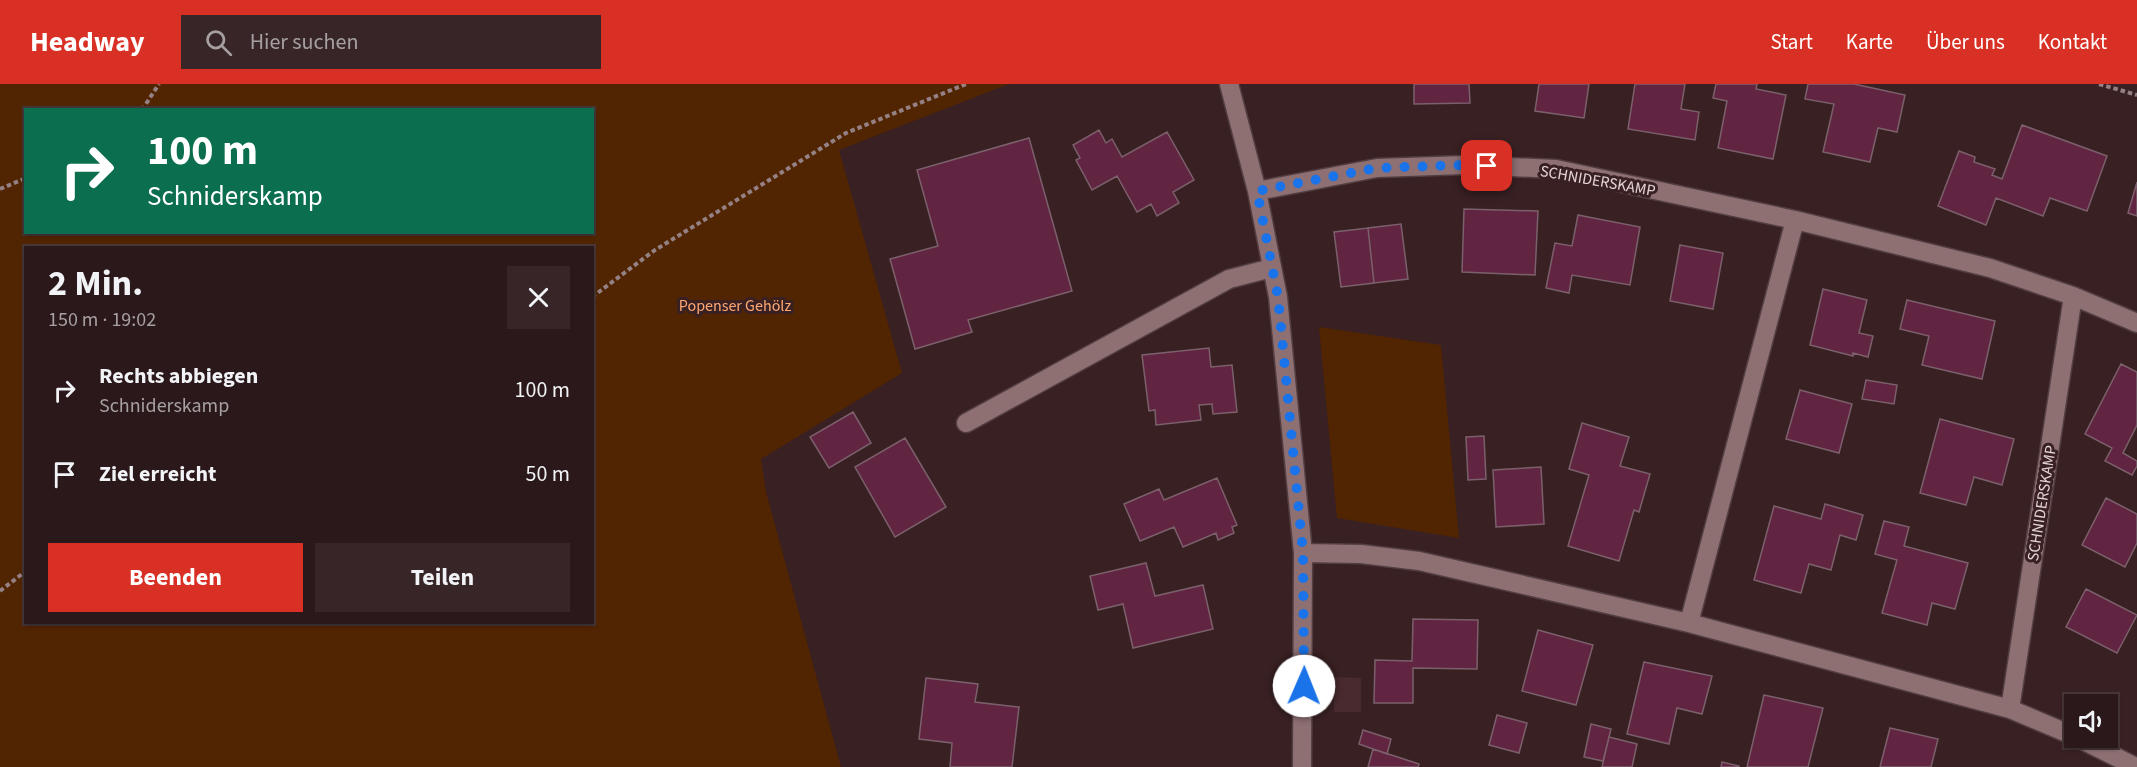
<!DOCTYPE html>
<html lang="de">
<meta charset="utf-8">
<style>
:root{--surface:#2b181a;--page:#372527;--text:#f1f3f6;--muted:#a6a0a2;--line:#473739;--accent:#d93025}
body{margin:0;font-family:"Source Sans 3",sans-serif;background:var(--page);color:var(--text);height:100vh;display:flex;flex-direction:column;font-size:22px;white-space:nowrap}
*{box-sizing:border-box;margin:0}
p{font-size:20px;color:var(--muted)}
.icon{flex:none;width:33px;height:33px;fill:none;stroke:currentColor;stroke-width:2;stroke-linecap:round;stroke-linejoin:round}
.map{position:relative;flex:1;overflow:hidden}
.side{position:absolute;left:24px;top:162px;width:570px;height:378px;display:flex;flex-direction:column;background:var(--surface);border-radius:0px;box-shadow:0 2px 4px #0004,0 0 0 2px var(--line)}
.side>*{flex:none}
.guide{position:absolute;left:24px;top:24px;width:570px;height:126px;border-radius:0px;box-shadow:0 2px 4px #0004,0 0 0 2px var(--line);background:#0b6e4f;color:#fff;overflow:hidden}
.tools{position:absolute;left:2064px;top:610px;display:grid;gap:12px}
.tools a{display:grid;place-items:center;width:54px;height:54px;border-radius:0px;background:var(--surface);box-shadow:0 2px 4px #0004,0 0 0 2px var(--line);font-size:30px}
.pin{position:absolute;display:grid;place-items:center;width:51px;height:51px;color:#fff;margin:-26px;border-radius:12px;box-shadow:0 3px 9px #0006}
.me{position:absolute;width:66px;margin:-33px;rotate:1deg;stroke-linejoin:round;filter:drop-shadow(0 0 4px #0008)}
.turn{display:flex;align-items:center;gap:21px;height:126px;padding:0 24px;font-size:27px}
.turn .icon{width:78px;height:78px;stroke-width:2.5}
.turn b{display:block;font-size:42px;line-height:51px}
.round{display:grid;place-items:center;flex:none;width:63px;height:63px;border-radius:0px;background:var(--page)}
.headline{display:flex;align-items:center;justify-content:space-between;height:102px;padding:0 24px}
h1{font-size:36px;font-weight:700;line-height:45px}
.primary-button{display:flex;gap:12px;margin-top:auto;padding:12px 24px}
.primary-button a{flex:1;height:69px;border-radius:0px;background:var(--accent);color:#fff;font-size:24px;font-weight:700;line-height:69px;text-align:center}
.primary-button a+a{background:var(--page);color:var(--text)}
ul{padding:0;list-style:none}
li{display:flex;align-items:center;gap:18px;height:84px;padding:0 24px}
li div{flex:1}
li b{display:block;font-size:22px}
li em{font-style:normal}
header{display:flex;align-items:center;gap:36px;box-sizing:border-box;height:84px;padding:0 30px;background:var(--accent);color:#fff}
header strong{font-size:28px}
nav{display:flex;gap:33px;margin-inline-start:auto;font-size:21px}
.search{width:420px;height:54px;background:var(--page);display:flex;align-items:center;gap:15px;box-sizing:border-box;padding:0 21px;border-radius:0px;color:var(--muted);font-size:22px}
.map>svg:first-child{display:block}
.built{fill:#492a2e}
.green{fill:#512402;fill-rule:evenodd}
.building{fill:#612542;stroke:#7b606b;stroke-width:1.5}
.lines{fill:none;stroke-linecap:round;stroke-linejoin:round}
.minor-casing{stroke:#523e41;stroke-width:21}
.path{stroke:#958083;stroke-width:4;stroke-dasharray:4.5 3;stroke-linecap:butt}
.minor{stroke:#8e7073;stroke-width:18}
.route{stroke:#1a73e8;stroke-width:10;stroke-dasharray:0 18}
.labels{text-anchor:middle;stroke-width:6;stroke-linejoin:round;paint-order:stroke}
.street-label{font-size:16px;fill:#e5d4d6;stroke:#392023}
.park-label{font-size:16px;fill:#ffa872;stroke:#392023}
</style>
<header>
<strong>Headway</strong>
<div class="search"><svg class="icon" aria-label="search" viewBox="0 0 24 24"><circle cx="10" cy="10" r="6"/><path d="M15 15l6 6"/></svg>Hier suchen</div>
<nav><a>Start</a><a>Karte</a><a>Über uns</a><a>Kontakt</a></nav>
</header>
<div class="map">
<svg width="2137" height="683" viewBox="0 0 2137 683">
<rect width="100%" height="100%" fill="#392023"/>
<path class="built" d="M1334 593 1361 594V628H1334Z"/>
<path class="green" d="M0 0H1009L839 66 902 289 761 375 766 408 841 683H0ZM26 26H592V148H26ZM26 164H592V538H26Z
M1319 243 1441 261 1459 454 1337 434Z"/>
<path class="building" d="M1414 0H1469L1470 19 1414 20Z
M1539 0H1589L1584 34 1535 27Z
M1635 0H1685L1681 25 1699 28 1695 56 1628 45Z
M1716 0H1757L1756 5 1786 11 1773 75 1718 64 1727 17 1713 14Z
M1808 0H1854L1905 11 1897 48 1878 44 1870 78 1823 68 1834 20 1805 15Z
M2022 41 2107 72 2087 127 2050 114 2043 132 1996 114 1986 141 1938 122 1959 67 1975 73 1974 78 1995 85 1992 91 2002 95Z
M1099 46 1106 59 1112 55 1122 73 1167 48 1194 96 1173 108 1179 119 1157 132 1151 120 1137 128 1117 92 1092 106 1076 76 1080 74 1073 61Z
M1029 54 1072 207 968 236 972 248 915 265 890 175 938 162 917 86Z
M2137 98V132L2128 129Z
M1464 125 1538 127 1535 191 1462 188Z
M1578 131 1640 143 1630 201 1572 191 1569 209 1546 204 1555 159 1572 162Z
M1401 140 1408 195 1374 199 1368 144Z
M1368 144 1374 199 1341 203 1334 148Z
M1680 161 1723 169 1713 225 1670 217Z
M1823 205 1867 216 1859 249 1873 252 1868 273 1853 269V272L1810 261Z
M1907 216 1995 237 1982 295 1922 281 1929 252 1900 245Z
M1209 264 1211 283 1232 281 1237 328 1213 330 1212 320 1199 321 1201 336 1156 341 1155 326 1149 327 1142 271Z
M2121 280 2137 288V341L2123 369 2137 377V382L2132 391 2105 377 2112 364 2085 350Z
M1866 296 1897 301 1894 320 1862 315Z
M1800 306 1852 320 1839 369 1786 355Z
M853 328 871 359 829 384 810 353Z
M1940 335 2014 355 2002 401 1974 393 1966 421 1920 409Z
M1582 339 1629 353 1620 382 1650 390 1639 428 1634 426 1619 477 1568 462 1589 391 1569 385Z
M1484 352 1486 395 1468 396 1466 353Z
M905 354 946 423 895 453 855 383Z
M1541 383 1544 440 1496 443 1493 386Z
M1217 394 1237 441 1232 443 1234 449 1218 456 1216 449 1183 463 1174 443 1140 457 1124 420 1159 405 1164 416Z
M2106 414 2137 430V459L2125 483 2082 461Z
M1825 420 1863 431 1856 456 1840 451 1831 486 1809 480 1801 509 1754 496 1774 422 1821 435Z
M1884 437 1909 443 1904 462 1968 479 1955 525 1932 519 1927 541 1882 529 1897 476 1875 470Z
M1146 479 1155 512 1203 501 1213 545 1133 564 1123 520 1098 526 1090 492Z
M2086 505 2137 531 2117 569 2066 543Z
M1413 535 1478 536 1477 585 1413 584V619H1374L1375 576 1412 577Z
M1538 546 1593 561 1576 621 1522 607Z
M1644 578 1712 592 1702 630 1677 624 1669 660 1627 650Z
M926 594 978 600 975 618 1019 623 1012 683H950L952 659 919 655Z
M1764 611 1823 624 1808 683H1747Z
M1497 631 1527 639 1519 669 1489 661Z
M1591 640 1611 645 1603 677 1584 673Z
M1890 644 1938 655 1931 683H1880Z
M1363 646 1391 655 1387 670 1359 660Z
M1609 653 1637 660 1632 683H1602Z
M1373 665 1419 680 1418 683H1368Z
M1722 678 1739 682V683H1721Z"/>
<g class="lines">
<g class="minor-casing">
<path id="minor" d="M1229 0 1257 107 1278 213 1303 469 1302 683
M1257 107 1377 84 1464 81 1556 85 1795 136 1990 184 2073 212 2137 239
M966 339 1229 195 1272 184
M1303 469 1361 470 1419 477 1689 539 2010 625 2074 652
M1689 539 1795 136
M2010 625 2073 212
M2078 654 2136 683"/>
</g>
<path class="path" d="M2099 0 2137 11
M142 26 159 0
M0 105 26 94
M592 213 655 166 846 49 966 0
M0 507 26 487"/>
<use href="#minor" class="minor"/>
</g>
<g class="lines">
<path class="route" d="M1304 602 1303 469 1278 213 1257 107 1377 84 1464 81 1487 82"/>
</g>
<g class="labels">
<g class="street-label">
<text transform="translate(1598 96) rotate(10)" y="6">SCHNIDERSKAMP</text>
<text transform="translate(2041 419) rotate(-81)" y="6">SCHNIDERSKAMP</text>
</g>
<g class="park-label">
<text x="735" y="227">Popenser Gehölz</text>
</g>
</g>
</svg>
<div class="tools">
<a><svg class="icon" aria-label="sound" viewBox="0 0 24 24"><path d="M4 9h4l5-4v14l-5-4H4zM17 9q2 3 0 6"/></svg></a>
</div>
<div class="pin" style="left:1487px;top:82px;background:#d93025"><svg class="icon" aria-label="arrive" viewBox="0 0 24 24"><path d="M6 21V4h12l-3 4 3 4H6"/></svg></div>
<svg class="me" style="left:1304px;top:602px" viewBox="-20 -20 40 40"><circle r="19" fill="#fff"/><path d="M0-13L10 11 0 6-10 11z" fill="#1a73e8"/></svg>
<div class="guide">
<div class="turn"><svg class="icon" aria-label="right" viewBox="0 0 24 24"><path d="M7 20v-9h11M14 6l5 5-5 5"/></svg><div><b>100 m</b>Schniderskamp</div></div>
</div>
<section class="side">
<div class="headline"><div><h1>2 Min.</h1><p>150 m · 19:02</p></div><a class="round"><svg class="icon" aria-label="close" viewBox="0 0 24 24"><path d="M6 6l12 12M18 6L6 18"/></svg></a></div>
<ul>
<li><svg class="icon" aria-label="right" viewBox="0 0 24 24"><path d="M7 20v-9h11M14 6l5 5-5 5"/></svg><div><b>Rechts abbiegen</b><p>Schniderskamp</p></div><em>100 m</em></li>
<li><svg class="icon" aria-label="arrive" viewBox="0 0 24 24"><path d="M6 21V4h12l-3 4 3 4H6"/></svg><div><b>Ziel erreicht</b></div><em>50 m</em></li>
</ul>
<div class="primary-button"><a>Beenden</a><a>Teilen</a></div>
</section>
</div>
